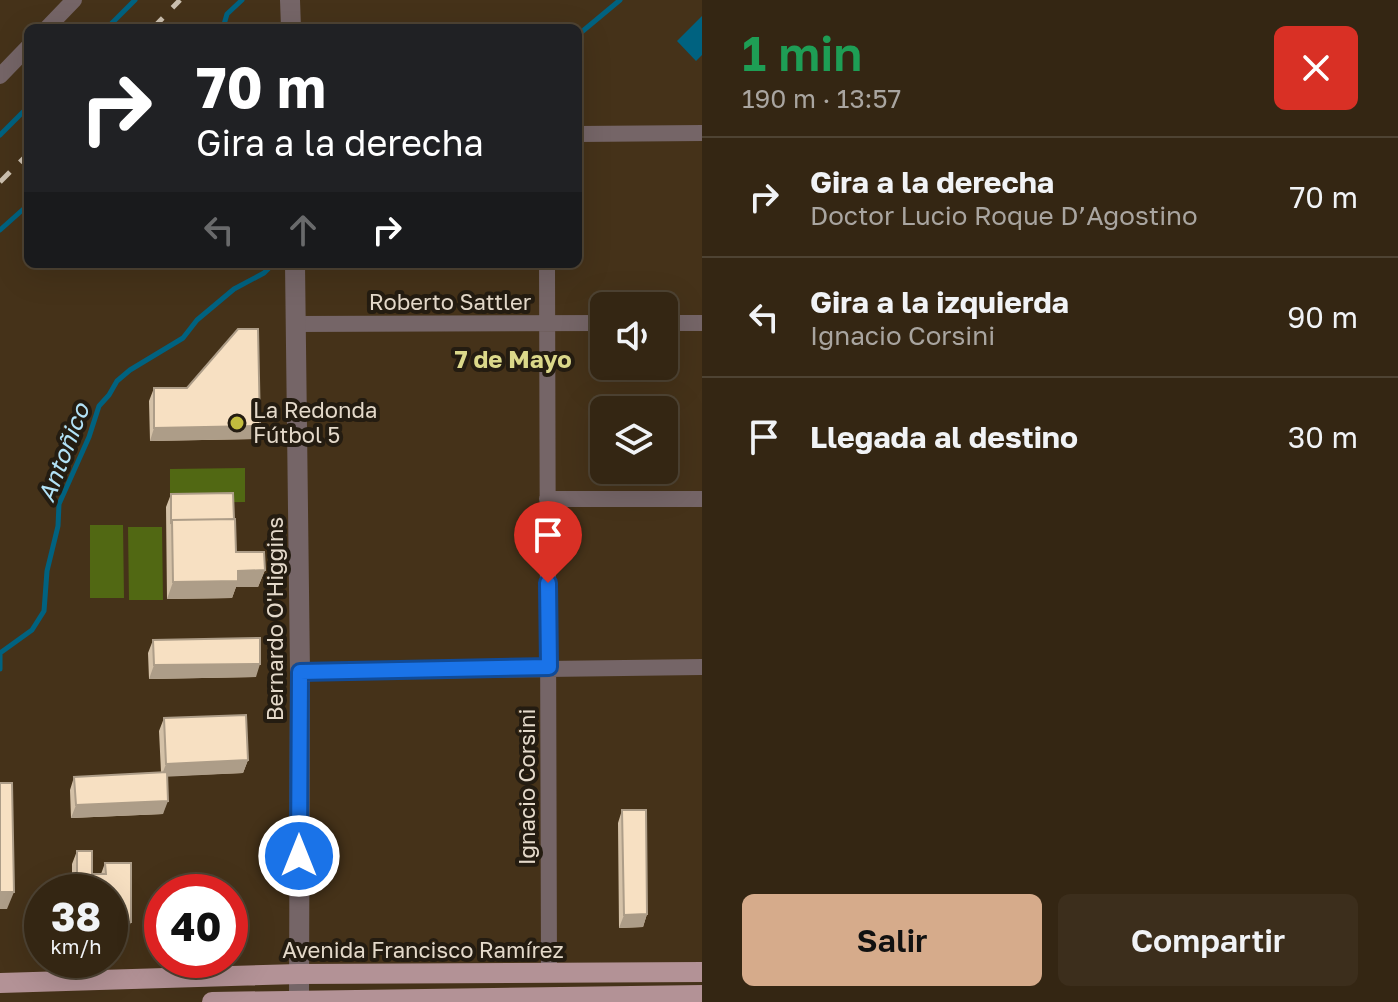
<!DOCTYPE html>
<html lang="es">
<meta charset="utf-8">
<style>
:root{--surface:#342613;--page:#3c2e1c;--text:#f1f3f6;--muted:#a9a5a0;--line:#4e4333;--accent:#d6ab8b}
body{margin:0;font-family:"Golos Text",sans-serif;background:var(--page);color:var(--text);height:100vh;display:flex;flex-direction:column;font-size:30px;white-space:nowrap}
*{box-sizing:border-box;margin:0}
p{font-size:26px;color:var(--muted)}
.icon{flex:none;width:44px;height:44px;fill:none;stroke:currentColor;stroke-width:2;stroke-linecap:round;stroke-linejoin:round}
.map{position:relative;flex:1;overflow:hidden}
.details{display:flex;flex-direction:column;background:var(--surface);width:696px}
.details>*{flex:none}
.banner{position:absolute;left:24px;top:24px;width:558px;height:244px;border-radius:12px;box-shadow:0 8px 32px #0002,0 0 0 2px var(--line);background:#202124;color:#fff;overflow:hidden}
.tools{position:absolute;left:590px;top:292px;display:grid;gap:16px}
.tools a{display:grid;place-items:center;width:88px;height:88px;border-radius:12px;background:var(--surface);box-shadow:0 8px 32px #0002,0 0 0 2px var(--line);font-size:40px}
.speed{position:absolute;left:24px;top:874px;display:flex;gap:16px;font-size:40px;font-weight:700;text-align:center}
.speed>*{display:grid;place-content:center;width:104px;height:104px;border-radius:50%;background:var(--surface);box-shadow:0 8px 32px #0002,0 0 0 2px var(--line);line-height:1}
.speed small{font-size:20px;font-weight:400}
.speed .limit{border:12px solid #d22;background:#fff;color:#111}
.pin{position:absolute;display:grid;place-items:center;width:68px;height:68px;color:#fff;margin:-82px -34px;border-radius:50% 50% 50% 0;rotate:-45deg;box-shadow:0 0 8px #0007}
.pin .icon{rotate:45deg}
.me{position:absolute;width:88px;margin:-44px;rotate:0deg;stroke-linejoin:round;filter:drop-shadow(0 0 6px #0008)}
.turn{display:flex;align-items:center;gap:28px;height:168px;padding:0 40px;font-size:36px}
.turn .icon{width:104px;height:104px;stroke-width:2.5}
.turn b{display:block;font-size:56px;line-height:68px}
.lanes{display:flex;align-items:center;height:76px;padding:0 40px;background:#0003;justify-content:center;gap:40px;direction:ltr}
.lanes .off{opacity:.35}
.round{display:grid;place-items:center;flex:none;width:84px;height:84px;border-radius:12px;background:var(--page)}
.overview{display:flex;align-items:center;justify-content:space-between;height:136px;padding:0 40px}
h1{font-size:48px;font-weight:600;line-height:60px;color:#1e9e55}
.button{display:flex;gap:16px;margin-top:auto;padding:16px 40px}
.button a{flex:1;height:92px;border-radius:12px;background:var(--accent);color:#111;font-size:32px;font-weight:600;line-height:92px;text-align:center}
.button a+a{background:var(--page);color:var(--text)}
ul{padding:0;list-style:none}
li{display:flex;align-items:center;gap:24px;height:120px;padding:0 40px;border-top:2px solid var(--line)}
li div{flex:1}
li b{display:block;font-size:30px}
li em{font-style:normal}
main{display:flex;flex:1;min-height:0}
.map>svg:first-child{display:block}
.green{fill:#516813}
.water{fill:#006280}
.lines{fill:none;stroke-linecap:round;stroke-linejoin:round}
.stream{stroke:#006280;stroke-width:5}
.minor{stroke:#756567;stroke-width:16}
.tertiary{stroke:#756567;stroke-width:20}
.primary{stroke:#b39296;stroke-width:20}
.rail{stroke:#cbbfae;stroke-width:5;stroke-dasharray:14 14;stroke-linecap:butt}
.wall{fill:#d4c1a7}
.shaded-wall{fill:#ad9d88}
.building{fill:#f7e0c2;stroke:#ad9d88;stroke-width:2}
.route-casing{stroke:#114b97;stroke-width:20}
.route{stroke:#1a73e8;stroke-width:14}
.poi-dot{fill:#c3bd3e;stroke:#241c11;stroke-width:3}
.labels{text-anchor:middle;stroke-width:8;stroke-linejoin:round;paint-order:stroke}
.street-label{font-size:22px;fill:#e4d9ca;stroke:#241c11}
.poi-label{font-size:22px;fill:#e4d9ca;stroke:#241c11;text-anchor:start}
.neighbourhood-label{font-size:24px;font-weight:bold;fill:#dbd88a;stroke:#241c11}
.water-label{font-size:24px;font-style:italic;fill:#b2e2f7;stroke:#241c11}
</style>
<main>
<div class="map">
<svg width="702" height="1002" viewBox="0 0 702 1002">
<rect width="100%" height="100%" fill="#453219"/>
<path class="green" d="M245 468V502L170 503V469Z
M90 525H123L124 598H90Z
M128 527H162L163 600H129Z"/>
<path class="water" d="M702 16V55L696 61 677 41Z"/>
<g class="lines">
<path class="stream" d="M107 28 135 0
M223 28 227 14 242 0
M578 35 620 0
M0 135 28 107
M0 230 28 205
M0 669V653L32 630 44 611 47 571 58 526 59 504 89 437 99 406 109 395 117 381 130 370 183 338 197 320 234 289 264 273 273 264"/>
<path class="minor" d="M47 28 74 0
M0 76 28 47
M578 134 702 133
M547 264 549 974
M664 323H702
M296 324 604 323
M547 499H702
M300 672 702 667"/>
<path class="tertiary" d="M290 0 291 28
M295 264 300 672 299 1002"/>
<path class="primary" d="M0 983 298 974 702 972
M212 1002 702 995"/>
<path class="rail" d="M153 28 180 0
M0 182 28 154"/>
</g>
<path class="wall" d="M154 388 260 426 255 439 150 441 149 401Z
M171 494 234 519 236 552 265 570 258 587H236L232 598 167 599 166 507Z
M153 640 256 677 149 679 148 653Z
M164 718 248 760 243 773 167 776 163 814 71 818 70 790 74 777 161 772 159 731Z
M622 810 647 914 643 927 619 928 618 823Z
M77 851 92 874H101L105 863 126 935 110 892H72V864Z"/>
<path class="shaded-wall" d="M260 426 255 439 150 441 154 428Z
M265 570 258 587H236L232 598 167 599 173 582 238 571Z
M260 664 256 677 149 679 154 665Z
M248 760 243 773 161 777 166 764Z
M168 801 163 814 71 818 76 805Z
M0 892H14L7 909H0Z
M647 914 643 927 619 928 624 915Z
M110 922H131L126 935H110Z"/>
<path class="building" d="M238 329H258L260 426 154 428V388H187Z
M233 493 234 519 172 520 171 524V494Z
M235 519 236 552H264L265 570 238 571V581L173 582 172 520Z
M260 638V664L154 665 153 640Z
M246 715 248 760 166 764 164 718Z
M167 772 168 801 76 805 74 777Z
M0 783H12L14 892H0Z
M622 810H646L647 914 624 915Z
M77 851H92V874H106L105 863H131V922H110V892H77Z"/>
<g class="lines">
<g class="route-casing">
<path id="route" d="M299 856 300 672 549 667 548 583"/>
</g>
<use href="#route" class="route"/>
</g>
<circle class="poi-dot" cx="237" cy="423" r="8"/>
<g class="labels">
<g class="street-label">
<text x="450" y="310">Roberto Sattler</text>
<text transform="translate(275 619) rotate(-90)" y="8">Bernardo O'Higgins</text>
<text transform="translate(527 787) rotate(-90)" y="8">Ignacio Corsini</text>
<text x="423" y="958">Avenida Francisco Ramírez</text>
</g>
<g class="poi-label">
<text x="253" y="418">La Redonda<tspan x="253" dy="25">Fútbol 5</tspan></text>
</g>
<g class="neighbourhood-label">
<text x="513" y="368">7 de Mayo</text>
</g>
<g class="water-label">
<text transform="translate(64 453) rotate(-69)" y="8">Antoñico</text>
</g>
</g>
</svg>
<div class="tools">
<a><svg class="icon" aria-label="sound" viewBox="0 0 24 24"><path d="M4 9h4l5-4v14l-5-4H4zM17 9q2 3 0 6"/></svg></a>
<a><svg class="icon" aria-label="layers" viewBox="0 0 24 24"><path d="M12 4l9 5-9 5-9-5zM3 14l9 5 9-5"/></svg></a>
</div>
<div class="speed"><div>38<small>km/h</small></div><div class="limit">40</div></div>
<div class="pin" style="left:548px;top:583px;background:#d93025"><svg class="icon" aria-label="arrive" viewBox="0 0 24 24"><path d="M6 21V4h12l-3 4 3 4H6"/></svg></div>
<svg class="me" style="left:299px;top:856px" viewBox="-20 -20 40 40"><circle r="17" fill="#1a73e8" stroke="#fff" stroke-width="3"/><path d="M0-11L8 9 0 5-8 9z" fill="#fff"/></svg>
<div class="banner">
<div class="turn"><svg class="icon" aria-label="right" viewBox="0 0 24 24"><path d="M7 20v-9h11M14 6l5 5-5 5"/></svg><div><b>70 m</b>Gira a la derecha</div></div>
<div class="lanes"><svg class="icon off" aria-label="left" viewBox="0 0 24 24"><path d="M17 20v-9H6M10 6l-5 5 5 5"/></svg><svg class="icon off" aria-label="ahead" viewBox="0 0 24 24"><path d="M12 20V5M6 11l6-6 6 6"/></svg><svg class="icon" aria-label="right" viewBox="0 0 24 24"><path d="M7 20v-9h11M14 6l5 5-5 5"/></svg></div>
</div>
</div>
<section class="details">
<div class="overview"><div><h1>1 min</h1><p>190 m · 13:57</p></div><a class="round" style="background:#d93025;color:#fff"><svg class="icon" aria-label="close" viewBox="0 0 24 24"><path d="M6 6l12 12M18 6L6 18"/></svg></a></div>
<ul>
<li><svg class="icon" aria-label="right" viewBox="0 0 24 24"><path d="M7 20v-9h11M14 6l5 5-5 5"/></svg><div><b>Gira a la derecha</b><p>Doctor Lucio Roque D’Agostino</p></div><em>70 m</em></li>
<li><svg class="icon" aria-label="left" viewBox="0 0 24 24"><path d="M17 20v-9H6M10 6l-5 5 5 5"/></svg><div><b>Gira a la izquierda</b><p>Ignacio Corsini</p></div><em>90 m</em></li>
<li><svg class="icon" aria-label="arrive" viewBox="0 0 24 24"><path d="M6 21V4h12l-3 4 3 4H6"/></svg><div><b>Llegada al destino</b></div><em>30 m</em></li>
</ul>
<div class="button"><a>Salir</a><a>Compartir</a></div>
</section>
</main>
